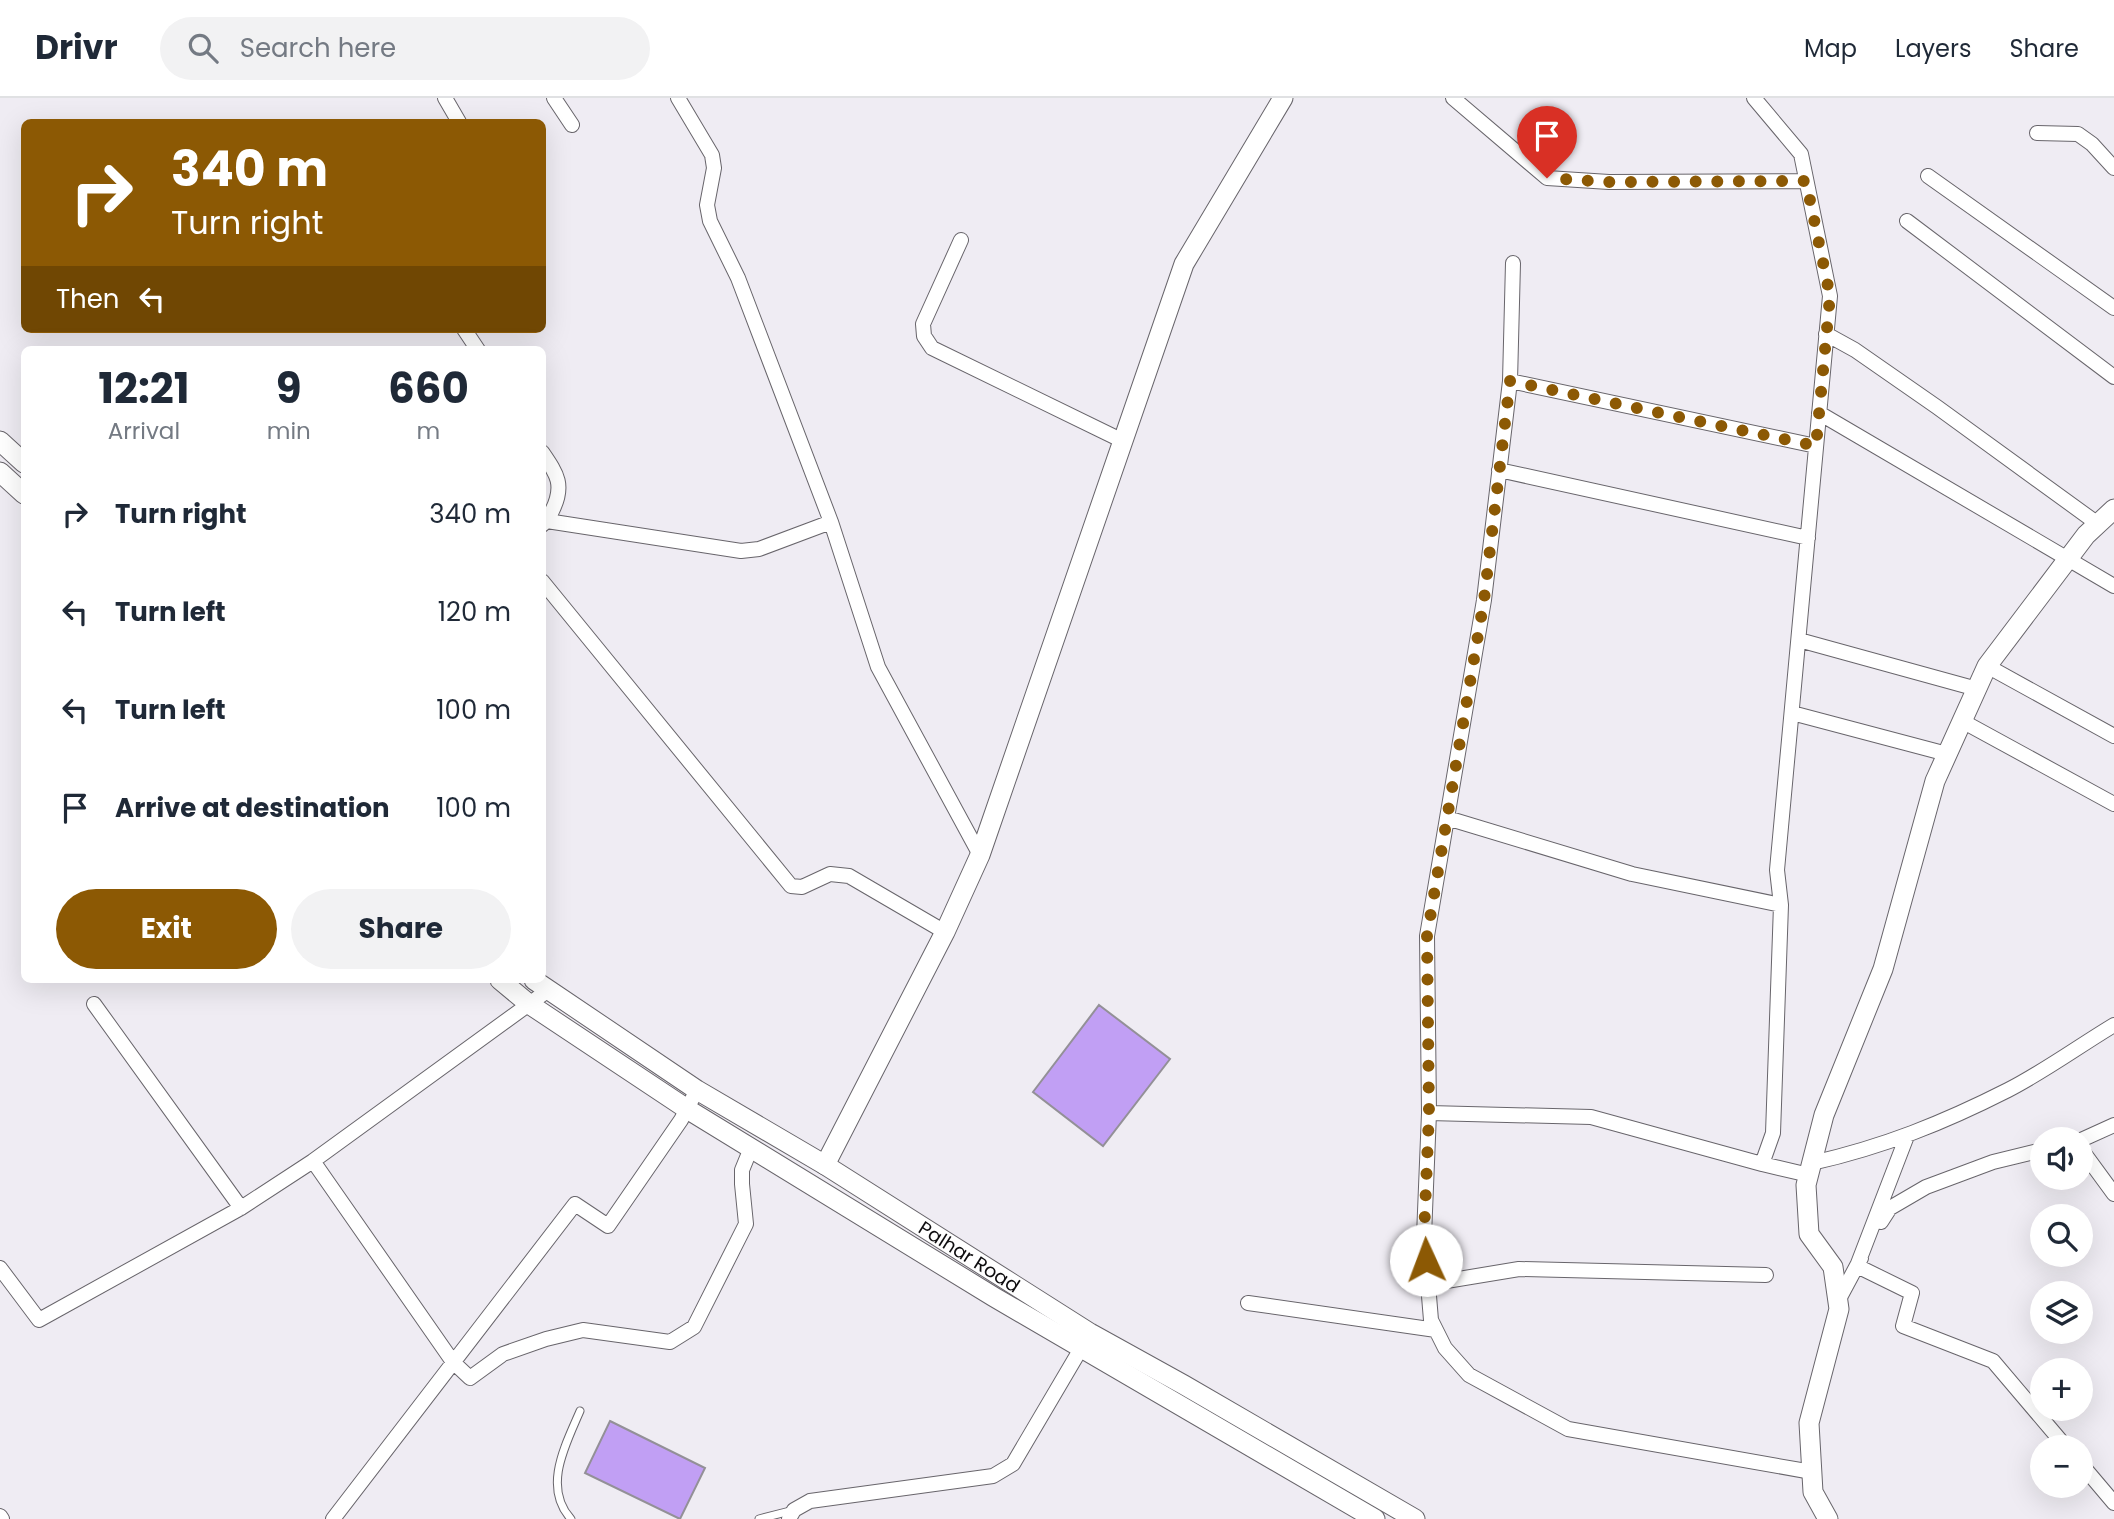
<!DOCTYPE html>
<meta charset="utf-8">
<style>
:root{--surface:#fff;--page:#f2f2f3;--text:#1f2937;--muted:#747a83;--line:#e0e1e3;--accent:#8c5904}
body{margin:0;font-family:Poppins,sans-serif;background:var(--page);color:var(--text);height:100vh;display:flex;flex-direction:column;font-size:26px;white-space:nowrap}
*{box-sizing:border-box;margin:0}
p{font-size:23px;color:var(--muted)}
.icon{flex:none;width:38px;height:38px;fill:none;stroke:currentColor;stroke-width:2;stroke-linecap:round;stroke-linejoin:round}
.map{position:relative;flex:1;overflow:hidden}
.side{position:absolute;left:21px;top:248px;width:525px;height:637px;display:flex;flex-direction:column;background:var(--surface);border-radius:10px;box-shadow:0 7px 28px #0002}
.side>*{flex:none}
.guide{position:absolute;left:21px;top:21px;width:525px;height:214px;border-radius:10px;box-shadow:0 7px 28px #0002;background:#8c5904;color:#fff;overflow:hidden}
.controls{position:absolute;left:2030px;top:1029px;display:grid;gap:14px}
.controls a{display:grid;place-items:center;width:63px;height:63px;border-radius:50%;background:var(--surface);box-shadow:0 7px 28px #0002;font-size:35px}
.pin{position:absolute;display:grid;place-items:center;width:60px;height:60px;color:#fff;margin:-72px -30px;border-radius:50% 50% 50% 0;rotate:-45deg;box-shadow:0 0 7px #0007}
.pin .icon{rotate:45deg}
.me{position:absolute;width:77px;margin:-38px;rotate:358deg;stroke-linejoin:round;filter:drop-shadow(0 0 5px #0008)}
.turn{display:flex;align-items:center;gap:24px;height:147px;padding:0 35px;font-size:32px}
.turn .icon{width:91px;height:91px;stroke-width:2.5}
.turn b{display:block;font-size:49px;line-height:60px}
.then{display:flex;align-items:center;height:66px;padding:0 35px;background:#0003;gap:14px;font-size:26px}
.eta{display:flex;justify-content:space-evenly;align-items:center;height:119px;text-align:center}
.eta b{font-size:42px;font-weight:700;line-height:49px}
.cta{display:flex;gap:14px;margin-top:auto;padding:14px 35px}
.cta a{flex:1;height:80px;border-radius:42px;background:var(--accent);color:#fff;font-size:28px;font-weight:700;line-height:80px;text-align:center}
.cta a+a{background:var(--page);color:var(--text)}
ul{padding:0;list-style:none}
li{display:flex;align-items:center;gap:21px;height:98px;padding:0 35px}
li div{flex:1}
li b{display:block;font-size:26px}
li em{font-style:normal}
header{display:flex;align-items:center;gap:42px;box-sizing:border-box;height:98px;padding:0 35px;background:var(--surface);border-bottom:2px solid var(--line)}
header strong{font-size:33px}
nav{display:flex;gap:38px;margin-inline-start:auto;font-size:24px}
.search{width:490px;height:63px;background:var(--page);display:flex;align-items:center;gap:18px;box-sizing:border-box;padding:0 24px;border-radius:38px;color:var(--muted);font-size:26px}
.map>svg:first-child{display:block}
.building{fill:#c19ff4;stroke:#939097;stroke-width:2}
.lines{fill:none;stroke-linecap:round;stroke-linejoin:round}
.lane-casing{stroke:#68656b;stroke-width:9}
.street-casing{stroke:#68656b;stroke-width:16}
.secondary-casing{stroke:#68656b;stroke-width:21}
.lane{stroke:#fff;stroke-width:7}
.street{stroke:#fff;stroke-width:14}
.secondary{stroke:#fff;stroke-width:19}
.route{stroke:#8c5904;stroke-width:12;stroke-dasharray:0 21.6}
.labels{text-anchor:middle;stroke-width:5;stroke-linejoin:round;paint-order:stroke}
.street-label{font-size:19px;fill:#0e0d0f;stroke:#fff}
</style>
<header>
<strong>Drivr</strong>
<div class="search"><svg class="icon" aria-label="search" viewBox="0 0 24 24"><circle cx="10" cy="10" r="6"/><path d="M15 15l6 6"/></svg>Search here</div>
<nav><a>Map</a><a>Layers</a><a>Share</a></nav>
</header>
<div class="map">
<svg width="2114" height="1421" viewBox="0 0 2114 1421">
<rect width="100%" height="100%" fill="#efecf3"/>
<path class="building" d="M1099 907 1170 961 1103 1048 1033 994Z
M610 1323 705 1370 680 1421 585 1375Z"/>
<g class="lines">
<g class="lane-casing">
<path id="lane" d="M571 1421C542 1389 566 1346 580 1313
M759 1421 794 1412"/>
</g>
<g class="street-casing">
<path id="street" d="M445 0 459 24
M554 0 572 27
M678 0 712 57 714 70 707 107 710 123 738 180 831 424 878 569 980 757
M1453 0 1547 80 1609 84 1806 83
M1754 0 1801 56 1830 198 1777 772 1781 807 1773 1035 1762 1066 1809 1077
M2037 35 2078 36 2092 46 2114 70
M1928 78 2114 210
M1907 123 2114 279
M961 142 923 226 924 238 932 250 1123 343
M1513 165 1510 283 1484 502 1427 838 1429 1015 1424 1138 1431 1222 1445 1250 1469 1277 1568 1331 1812 1374
M464 231 478 252
M1826 236 1855 252 1937 309 2098 426
M1510 283 1816 348
M1819 315 2114 488
M542 354C557 376 565 387 552 413 549 419 548 423 542 427
M1499 372 1808 440
M547 423 741 453 759 451 831 424
M542 483 791 788 802 789 830 776 849 778 945 834
M1799 542 1977 591
M1987 568 2114 638
M1792 615 1947 656
M1962 623 2114 706
M1447 720 1632 776 1781 807
M547 893 313 1063 453 1264 470 1280 503 1256 546 1241 583 1232 670 1244 694 1229 746 1126 742 1086V1072L751 1050
M94 906 241 1110
M1429 1015 1591 1019 1762 1066
M1907 1038 1857 1168 1912 1195 1903 1228 1993 1263 2066 1349
M2081 1042 2114 1027
M2081 1051 2114 1096
M1812 1065C1883 1049 1943 1025 2008 992 2045 973 2079 948 2114 927
M1881 1124 1890 1110 1926 1089 1993 1064 2042 1052
M0 1170 39 1222 241 1110 313 1063
M1428 1186 1519 1171 1766 1177
M1838 1203 1861 1160
M1248 1205 1436 1232
M2081 1366 2114 1405
M0 1418 2 1421
M333 1421 575 1106 608 1128 681 1022 697 992
M789 1421 794 1412 810 1403 993 1378 1013 1366 1086 1242"/>
</g>
<g class="secondary-casing">
<g id="secondary">
<path d="M0 343 24 365"/>
<path d="M0 374 24 396"/>
<path d="M500 882 529 906 687 1011 994 1199 1375 1421"/>
<path id="s1" d="M534 882 697 992 825 1067 1090 1235 1184 1287 1415 1421"/>
<path d="M825 1067 945 834 980 757 1184 166 1283 0"/>
<path d="M1828 1421 1813 1394 1809 1325 1839 1211 1833 1169 1809 1136 1806 1087 1824 1017 1883 871 1935 683 1987 568 2086 437 2114 411"/>
</g>
</g>
<use href="#lane" class="lane"/>
<use href="#street" class="street"/>
<use href="#secondary" class="secondary"/>
</g>
<g class="lines">
<path class="route" d="M1426 1162 1424 1138 1429 1015 1427 838 1484 502 1510 283 1816 348 1830 198 1806 83 1609 84 1547 80"/>
</g>
<g class="labels">
<g class="street-label">
<text dy="7" stroke="none"><textPath href="#s1" startOffset="516">Palhar Road</textPath></text>
</g>
</g>
</svg>
<div class="controls">
<a><svg class="icon" aria-label="sound" viewBox="0 0 24 24"><path d="M4 9h4l5-4v14l-5-4H4zM17 9q2 3 0 6"/></svg></a>
<a><svg class="icon" aria-label="search" viewBox="0 0 24 24"><circle cx="10" cy="10" r="6"/><path d="M15 15l6 6"/></svg></a>
<a><svg class="icon" aria-label="layers" viewBox="0 0 24 24"><path d="M12 4l9 5-9 5-9-5zM3 14l9 5 9-5"/></svg></a>
<a>+</a>
<a>−</a>
</div>
<div class="pin" style="left:1547px;top:80px;background:#d93025"><svg class="icon" aria-label="arrive" viewBox="0 0 24 24"><path d="M6 21V4h12l-3 4 3 4H6"/></svg></div>
<svg class="me" style="left:1426px;top:1162px" viewBox="-20 -20 40 40"><circle r="19" fill="#fff"/><path d="M0-13L10 11 0 6-10 11z" fill="#8c5904"/></svg>
<div class="guide">
<div class="turn"><svg class="icon" aria-label="right" viewBox="0 0 24 24"><path d="M7 20v-9h11M14 6l5 5-5 5"/></svg><div><b>340 m</b>Turn right</div></div>
<div class="then">Then<svg class="icon" aria-label="left" viewBox="0 0 24 24"><path d="M17 20v-9H6M10 6l-5 5 5 5"/></svg></div>
</div>
<section class="side">
<div class="eta">
<div><b>12:21</b><p>Arrival</p></div>
<div><b>9</b><p>min</p></div>
<div><b>660</b><p>m</p></div>
</div>
<ul>
<li><svg class="icon" aria-label="right" viewBox="0 0 24 24"><path d="M7 20v-9h11M14 6l5 5-5 5"/></svg><div><b>Turn right</b></div><em>340 m</em></li>
<li><svg class="icon" aria-label="left" viewBox="0 0 24 24"><path d="M17 20v-9H6M10 6l-5 5 5 5"/></svg><div><b>Turn left</b></div><em>120 m</em></li>
<li><svg class="icon" aria-label="left" viewBox="0 0 24 24"><path d="M17 20v-9H6M10 6l-5 5 5 5"/></svg><div><b>Turn left</b></div><em>100 m</em></li>
<li><svg class="icon" aria-label="arrive" viewBox="0 0 24 24"><path d="M6 21V4h12l-3 4 3 4H6"/></svg><div><b>Arrive at destination</b></div><em>100 m</em></li>
</ul>
<div class="cta"><a>Exit</a><a>Share</a></div>
</section>
</div>
